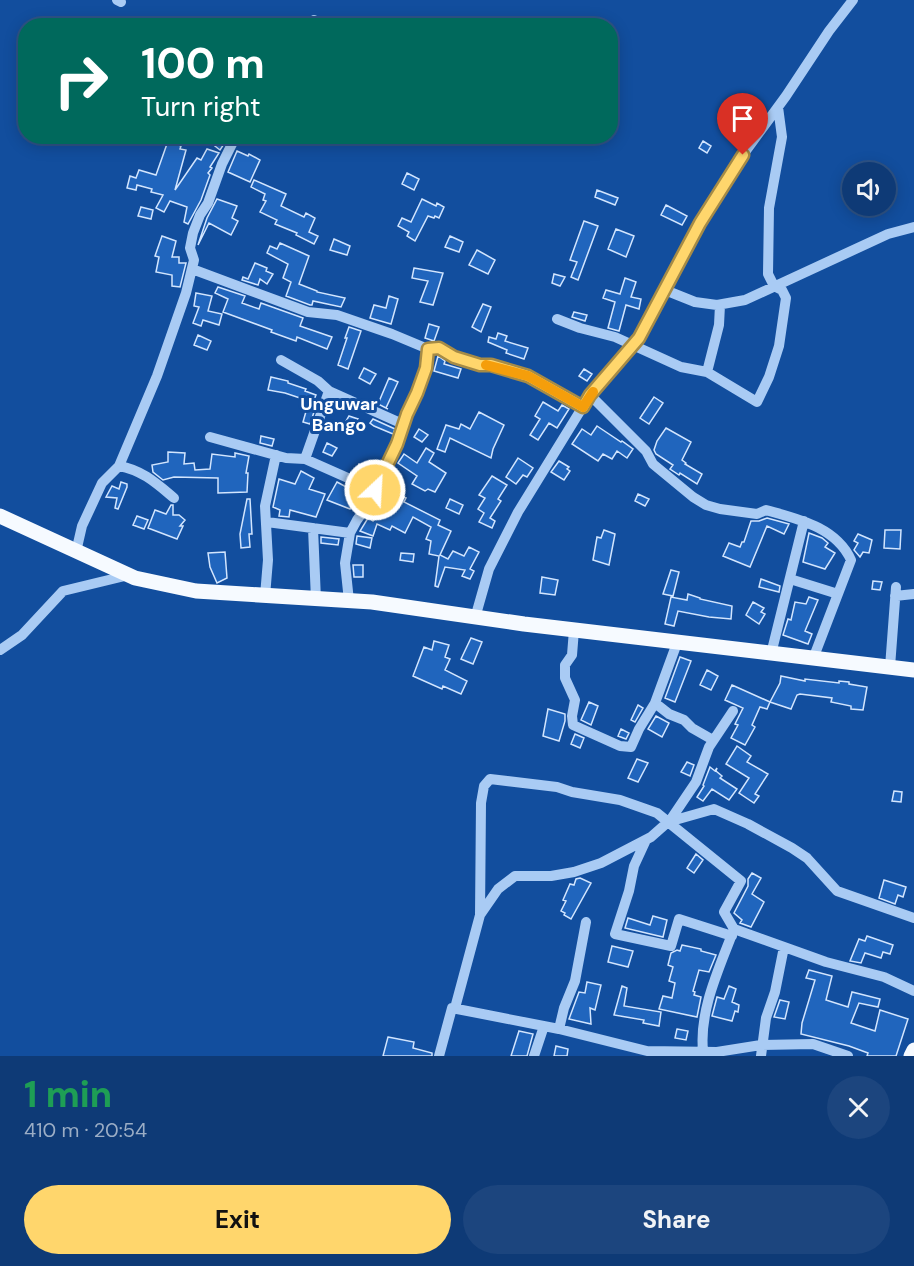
<!DOCTYPE html>
<meta charset="utf-8">
<style>
:root{--surface:#0e3a76;--page:#1c457e;--text:#f1f3f6;--muted:#9badc5;--line:#2e5488;--accent:#ffd66c}
body{margin:0;font-family:"DM Sans",sans-serif;background:var(--page);color:var(--text);height:100vh;display:flex;flex-direction:column;font-size:22px;white-space:nowrap}
*{box-sizing:border-box;margin:0}
p{font-size:20px;color:var(--muted)}
.icon{flex:none;width:33px;height:33px;fill:none;stroke:currentColor;stroke-width:2;stroke-linecap:round;stroke-linejoin:round}
.map{position:relative;height:1056px;overflow:hidden}
.panel{display:flex;flex-direction:column;background:var(--surface);flex:1}
.panel>*{flex:none}
.hud{position:absolute;left:18px;top:18px;width:600px;height:126px;border-radius:24px;box-shadow:0 3px 15px #0003,0 0 0 2px var(--line);background:#00695c;color:#fff;overflow:hidden}
.tools{position:absolute;left:842px;top:162px;display:grid;gap:12px}
.tools a{display:grid;place-items:center;width:54px;height:54px;border-radius:50%;background:var(--surface);box-shadow:0 3px 15px #0003,0 0 0 2px var(--line);font-size:30px}
.pin{position:absolute;display:grid;place-items:center;width:51px;height:51px;color:#fff;margin:-62px -26px;border-radius:50% 50% 50% 0;rotate:-45deg;box-shadow:0 0 6px #0007}
.pin .icon{rotate:45deg}
.me{position:absolute;width:66px;margin:-33px;rotate:25deg;stroke-linejoin:round;filter:drop-shadow(0 0 4px #0008)}
.turn{display:flex;align-items:center;gap:21px;height:126px;padding:0 24px;font-size:27px}
.turn .icon{width:78px;height:78px;stroke-width:2.5}
.turn b{display:block;font-size:42px;line-height:51px}
.round{display:grid;place-items:center;flex:none;width:63px;height:63px;border-radius:32px;background:var(--page)}
.head{display:flex;align-items:center;justify-content:space-between;height:102px;padding:0 24px}
h1{font-size:36px;font-weight:800;line-height:45px;color:#1e9e55}
.button{display:flex;gap:12px;margin-top:auto;padding:12px 24px}
.button a{flex:1;height:69px;border-radius:36px;background:var(--accent);color:#111;font-size:24px;font-weight:800;line-height:69px;text-align:center}
.button a+a{background:var(--page);color:var(--text)}
.map>svg:first-child{display:block}
.building{fill:#2065bd;stroke:#d2e5fe;stroke-width:1.5}
.lines{fill:none;stroke-linecap:round;stroke-linejoin:round}
.minor{stroke:#a9cbf4;stroke-width:10}
.major{stroke:#f6faff;stroke-width:15}
.route-casing{stroke:#a68b46;stroke-width:15}
.route{stroke:#ffd66c;stroke-width:10}
.slow{stroke:#f59e0b;stroke-width:10}
.labels{text-anchor:middle;stroke-width:6;stroke-linejoin:round;paint-order:stroke}
.quarter-label{font-size:18px;font-weight:bold;fill:#fff;stroke:#124e9e}
</style>
<div class="map">
<svg width="914" height="1056" viewBox="0 0 914 1056">
<rect width="100%" height="100%" fill="#124e9e"/>
<path class="building" d="M202 136H215L224 144 220 150Z
M168 141 181 146 180 149 186 150 175 190 197 158 201 160 207 149 219 153 210 167 212 168 208 173 210 175 201 200 188 224 184 222 187 207 170 201 164 212 156 208 163 195 151 192 152 189 137 185 136 190 127 188 130 176 136 178 139 170 156 175Z
M703 141 711 146 707 153 699 148Z
M237 151 248 156 249 154 260 160 250 182 228 172Z
M407 173 419 179 414 190 402 184Z
M254 180 286 194 281 206 304 217 306 213 315 218 309 232 318 236 314 244 296 235 297 233 275 224 277 220 260 212 266 201 263 200 265 194 251 187Z
M597 190 618 198 615 205 595 197Z
M217 199 237 206 232 218 238 221 231 235 209 223 198 245 207 218Z
M422 199 436 206 437 203 444 207 439 218 435 216 434 218 428 216 415 241 407 236 409 232 398 226 402 218 411 222Z
M666 205 687 216 682 225 661 215Z
M141 207 153 210 151 219 138 216Z
M584 221 598 226 578 280 571 277 577 262 570 260Z
M616 229 634 236 626 257 608 249Z
M162 236 176 241 172 257H179V263H186L180 287 172 286V275L156 272 159 257 155 256Z
M450 236 463 242 459 252 445 247Z
M334 239 350 246 347 255 330 250Z
M280 243 309 256 299 284 317 291V292L345 298 341 307 313 301 312 305H310L286 296 291 282 283 278 288 264 267 253 270 246 277 249Z
M477 250 495 260 488 274 469 265Z
M255 263 267 268 266 271 273 274 267 284 260 279 258 285 242 280 243 277 248 279Z
M414 268 443 273 433 305 420 302 428 281 412 278Z
M554 274 565 277 560 286 552 283Z
M625 278 636 282 631 297 641 299 639 309 626 305 619 331 608 328 615 302 603 298 606 290 620 294Z
M218 287 245 296 242 303 259 309 261 303 303 318 300 326 332 337 327 349 297 337 296 341 271 332 272 330 223 312 228 299 215 293Z
M196 293 212 296 208 311 222 314 219 325 203 320 201 326 193 323 199 307 194 306Z
M389 296 398 299 391 324 370 318 374 305 386 308Z
M483 304 491 307 481 332 472 327Z
M574 312 587 315 585 321 572 317Z
M429 324 439 327 434 341 425 338Z
M349 327 361 331 348 369 338 365 347 338H345Z
M498 333 507 336 505 341 528 348 524 359 506 353 507 350 488 342 489 337 496 339Z
M198 335 211 341 207 350 194 345Z
M438 356 445 361 444 364 461 369 458 378 434 371Z
M364 368 376 374 370 384 359 378Z
M584 369 592 374 587 381 579 376Z
M271 377 288 381V383L306 389 305 391 316 395 313 402 317 403 310 424 303 422 309 401 285 393 268 390Z
M389 378 398 382 386 408 388 409 378 404Z
M654 397 663 403 649 424 640 418Z
M543 402 558 411 562 405 569 409 557 428 549 423 538 440 530 435 540 419 535 416Z
M479 412 504 425 493 449 491 458 450 438 445 452 437 449 446 425 459 429 461 424 470 429Z
M349 416 358 419 353 427 345 423Z
M373 419 395 429 393 434 374 426 370 423Z
M597 426 621 442 622 441 633 449 627 458 617 451 612 459 603 454 598 461 572 444 582 429 591 435Z
M666 428 691 442 682 460 686 463 685 464 702 474 697 484 680 473 679 475 670 469 673 465 656 454 654 450 657 441Z
M419 429 428 435 422 442 414 437Z
M261 436 274 439 272 446 260 443Z
M327 443 337 448 332 456 323 452Z
M426 448 434 453 429 462 446 473 435 492 428 489 425 491 412 484 417 476 398 463 404 454 417 463Z
M168 452 185 453 184 464 194 463 195 470 210 469 212 454 235 457V453L249 456 246 473H248L247 492 218 493V478L174 477 163 480 153 472 152 465 168 462Z
M518 458 533 468 527 477 523 475 516 484 506 477Z
M559 461 569 467 567 469 570 471 564 480 551 472Z
M359 464 366 468 362 476 355 473Z
M301 471 314 478 309 489 325 494 316 517 290 510 289 517 279 516 280 510 273 507 279 479 295 484Z
M492 476 507 485 498 499 501 501 490 518 495 521 492 528 479 522 484 513 478 509 485 498 479 495Z
M121 482 127 484V487L118 509 115 508 117 498 106 497 112 486 119 489Z
M337 482 348 488 349 486 357 490 350 509 327 500Z
M384 489 406 498 404 502 440 520 438 525 451 531 440 555 448 559 453 551 464 556 469 547 479 552 470 569 474 571 470 579 462 576 465 570 445 567 438 587 435 586 439 556 429 554 431 541 426 539 431 527 413 517 405 533 392 526 390 530 377 524 373 536 360 531 368 518 373 521 383 502 379 500Z
M638 494 649 499 645 506 635 501Z
M247 499H250L252 534H249L250 547 241 548 240 534Z
M450 499 463 505 459 514 446 508Z
M171 505H173V515H179L185 520 180 526H183L177 539 148 528 155 510 166 514Z
M137 516 148 520 144 529 133 525Z
M767 518 789 524 784 534 767 526 750 567 723 556 729 543 740 547 742 542H744L751 521H759Z
M604 530 615 534 609 565 593 560 597 537 601 538Z
M885 530H901L900 549 884 548Z
M809 533 822 538 828 543 825 547 835 553 825 569 803 562Z
M858 534 872 540 869 553 863 552 860 557 854 550 858 543 854 541Z
M357 536 372 538 370 548 356 544Z
M321 537 339 539 338 545 321 543Z
M225 552 227 578 217 583 210 567 208 553Z
M401 553 414 554 413 562 400 560Z
M353 565H363V577H354Z
M671 570 679 572 673 596 663 594Z
M542 577 558 580 555 595 540 593Z
M761 579 780 586 779 592 759 587Z
M873 581 882 582 880 590 872 589Z
M688 594 700 598V599L732 606 731 619 709 617 678 611 674 626 665 624 671 597 687 600Z
M809 597 818 600 805 631 812 634 808 644 783 635 788 619 791 620 795 602 806 604Z
M753 602 764 608 761 612 765 614 759 624 746 615Z
M471 638 482 642 473 664 461 659Z
M434 641 449 645 445 657 450 659 445 670 467 681 461 694 443 686 442 689 413 676 424 647 432 650Z
M680 657 691 661 675 702 665 698Z
M707 670 718 676 711 690 700 685Z
M781 676 805 681V679L839 683V681L849 682V684L867 687 863 710 851 709V706L831 702 832 698 800 694 797 695 791 709 770 702 780 683Z
M732 685 770 702 767 709 760 707 752 725 755 727 745 745 731 738 738 725 735 724 743 708 725 700Z
M589 702 598 706 591 725 581 720Z
M638 705 643 708 635 722 631 720Z
M548 709 565 714V721L559 741 543 736Z
M656 716 669 723 662 737 648 729Z
M621 729 629 733 626 739 618 736Z
M575 734 584 738 580 748 571 744Z
M737 746 751 756 747 762 768 774 755 794 759 796 754 803 739 793 749 778 726 764Z
M637 759 648 763 638 782 628 778Z
M687 762 694 765 690 776 681 772Z
M710 767 715 771 717 768 716 771 722 776 720 778 737 789 729 800 712 789 703 801 697 797 704 786 703 785Z
M894 791 902 792 901 802 892 801Z
M696 854 703 860 694 873 687 868Z
M752 873 761 878 752 894 764 902 751 927 740 923 742 920 734 913 748 886V879Z
M580 878 591 883 571 919 564 915 565 913 561 911 566 901 563 900 570 884 574 885 576 879Z
M884 880 906 887 903 897 898 895 895 904 879 898Z
M653 916 667 920 663 937 625 928 628 918 650 925Z
M867 936 893 945 890 954 883 952 881 958 865 953 861 963 850 961 859 939 865 941Z
M682 945 701 949V951L716 955 709 972 699 970 693 991 695 992 694 995 701 997 697 1017 659 1009 663 996 672 998 675 983 669 981 673 967 668 965 671 953 677 950 680 951Z
M612 946 633 951 628 967 608 962Z
M809 970 832 976 826 1000 848 1007 852 992 880 999 878 1007 859 1003 851 1023 875 1031 880 1010 908 1019 896 1056H867L868 1053 849 1046 801 1034 802 1023 815 980 806 978Z
M587 982 601 985 595 1010 590 1008 591 1024 569 1019 579 992 585 993Z
M622 986 627 988 624 1006 661 1012 659 1026 643 1023 644 1020 614 1015Z
M729 986 736 989 732 1002 739 1005 738 1012 735 1011 732 1021 712 1016 717 997 724 999Z
M780 1000 789 1002 785 1019 774 1017Z
M677 1029 688 1031 686 1040 675 1038Z
M519 1031 533 1034 527 1056H511Z
M388 1037 414 1042 413 1048 432 1053V1056H383Z
M556 1046 568 1049 567 1056H554Z"/>
<g class="lines">
<path class="minor" d="M117 0 121 2
M311 26 314 20
M192 269 308 312 337 315 392 334 428 349C427 377 410 399 405 425
M665 290 695 302 717 305 745 300 888 234 914 227
M557 319 580 328 615 337 681 367 707 372 757 402 769 377 779 346 786 298 782 290 774 286 768 274 769 208 782 137 778 107
M428 349 439 348 454 357 480 365H491L528 376 583 407
M707 372 719 325 720 305
M329 391 405 425 370 502 357 520 350 533 345 563 349 601
M590 395 646 451 653 464 693 497 706 505 720 509 757 514 766 510C798 519 836 527 851 560L813 659
M210 437 286 458 305 459 329 391 318 381 281 360
M305 459 375 490
M119 466C142 470 156 483 174 498
M267 522 350 533
M313 528 316 600
M76 552 82 526 102 483 119 466 157 376 186 293 194 260 190 248 193 233 200 215 208 203 222 164 236 136
M790 579 838 594
M265 596 268 560 265 506 276 455
M895 596 914 594
M475 618 489 569 518 512 590 395 639 338 700 223 731 171 786 96 829 31 853 0
M574 630 572 655 565 665V678L575 700 572 716 573 725 620 746 631 747 639 729 655 703
M677 643 655 703 669 714 684 720 692 728 713 740
M0 650 22 635 63 591 129 575
M771 654 804 521
M890 667 896 587
M669 822 696 782 709 747 733 711
M646 840 634 866 629 891 615 934 671 946 679 919 732 936
M480 915 481 803 484 786 490 779 557 787 572 792 620 800 657 813 741 881 724 912 734 929C720 967 699 1009 703 1051
M734 929 826 962 884 977 914 991
M455 1008 480 915 498 889 515 876H551L574 872 601 863 651 837 668 822 714 809 748 824 792 848 807 858 837 891 914 918
M559 1029 564 1008 575 981 586 922
M439 1056 452 1008 559 1029 647 1051 717 1052 761 1045 813 1044 848 1056
M534 1056 544 1026
M761 1056 766 1018 775 992 784 947"/>
<path class="major" d="M0 516 135 578 196 591 372 602 524 624 914 670
M911 1056 914 1050"/>
</g>
<g class="lines">
<g class="route-casing">
<path id="route" d="M375 490 397 444 407 414 417 393 426 368 428 349 439 348 454 357 480 365H491L528 376 583 407 590 395 639 338 700 223 743 155"/>
</g>
<use href="#route" class="route"/>
<path class="slow" d="M486 365 528 376 583 407 593 392"/>
</g>
<g class="labels">
<g class="quarter-label">
<text x="339" y="410">Unguwar<tspan x="339" dy="21">Bango</tspan></text>
</g>
</g>
</svg>
<div class="tools">
<a><svg class="icon" aria-label="sound" viewBox="0 0 24 24"><path d="M4 9h4l5-4v14l-5-4H4zM17 9q2 3 0 6"/></svg></a>
</div>
<div class="pin" style="left:743px;top:155px;background:#d93025"><svg class="icon" aria-label="arrive" viewBox="0 0 24 24"><path d="M6 21V4h12l-3 4 3 4H6"/></svg></div>
<svg class="me" style="left:375px;top:490px" viewBox="-20 -20 40 40"><circle r="17" fill="#ffd66c" stroke="#fff" stroke-width="3"/><path d="M0-11L8 9 0 5-8 9z" fill="#fff"/></svg>
<div class="hud">
<div class="turn"><svg class="icon" aria-label="right" viewBox="0 0 24 24"><path d="M7 20v-9h11M14 6l5 5-5 5"/></svg><div><b>100 m</b>Turn right</div></div>
</div>
</div>
<section class="panel">
<div class="head"><div><h1>1 min</h1><p>410 m · 20:54</p></div><a class="round"><svg class="icon" aria-label="close" viewBox="0 0 24 24"><path d="M6 6l12 12M18 6L6 18"/></svg></a></div>
<div class="button"><a>Exit</a><a>Share</a></div>
</section>
